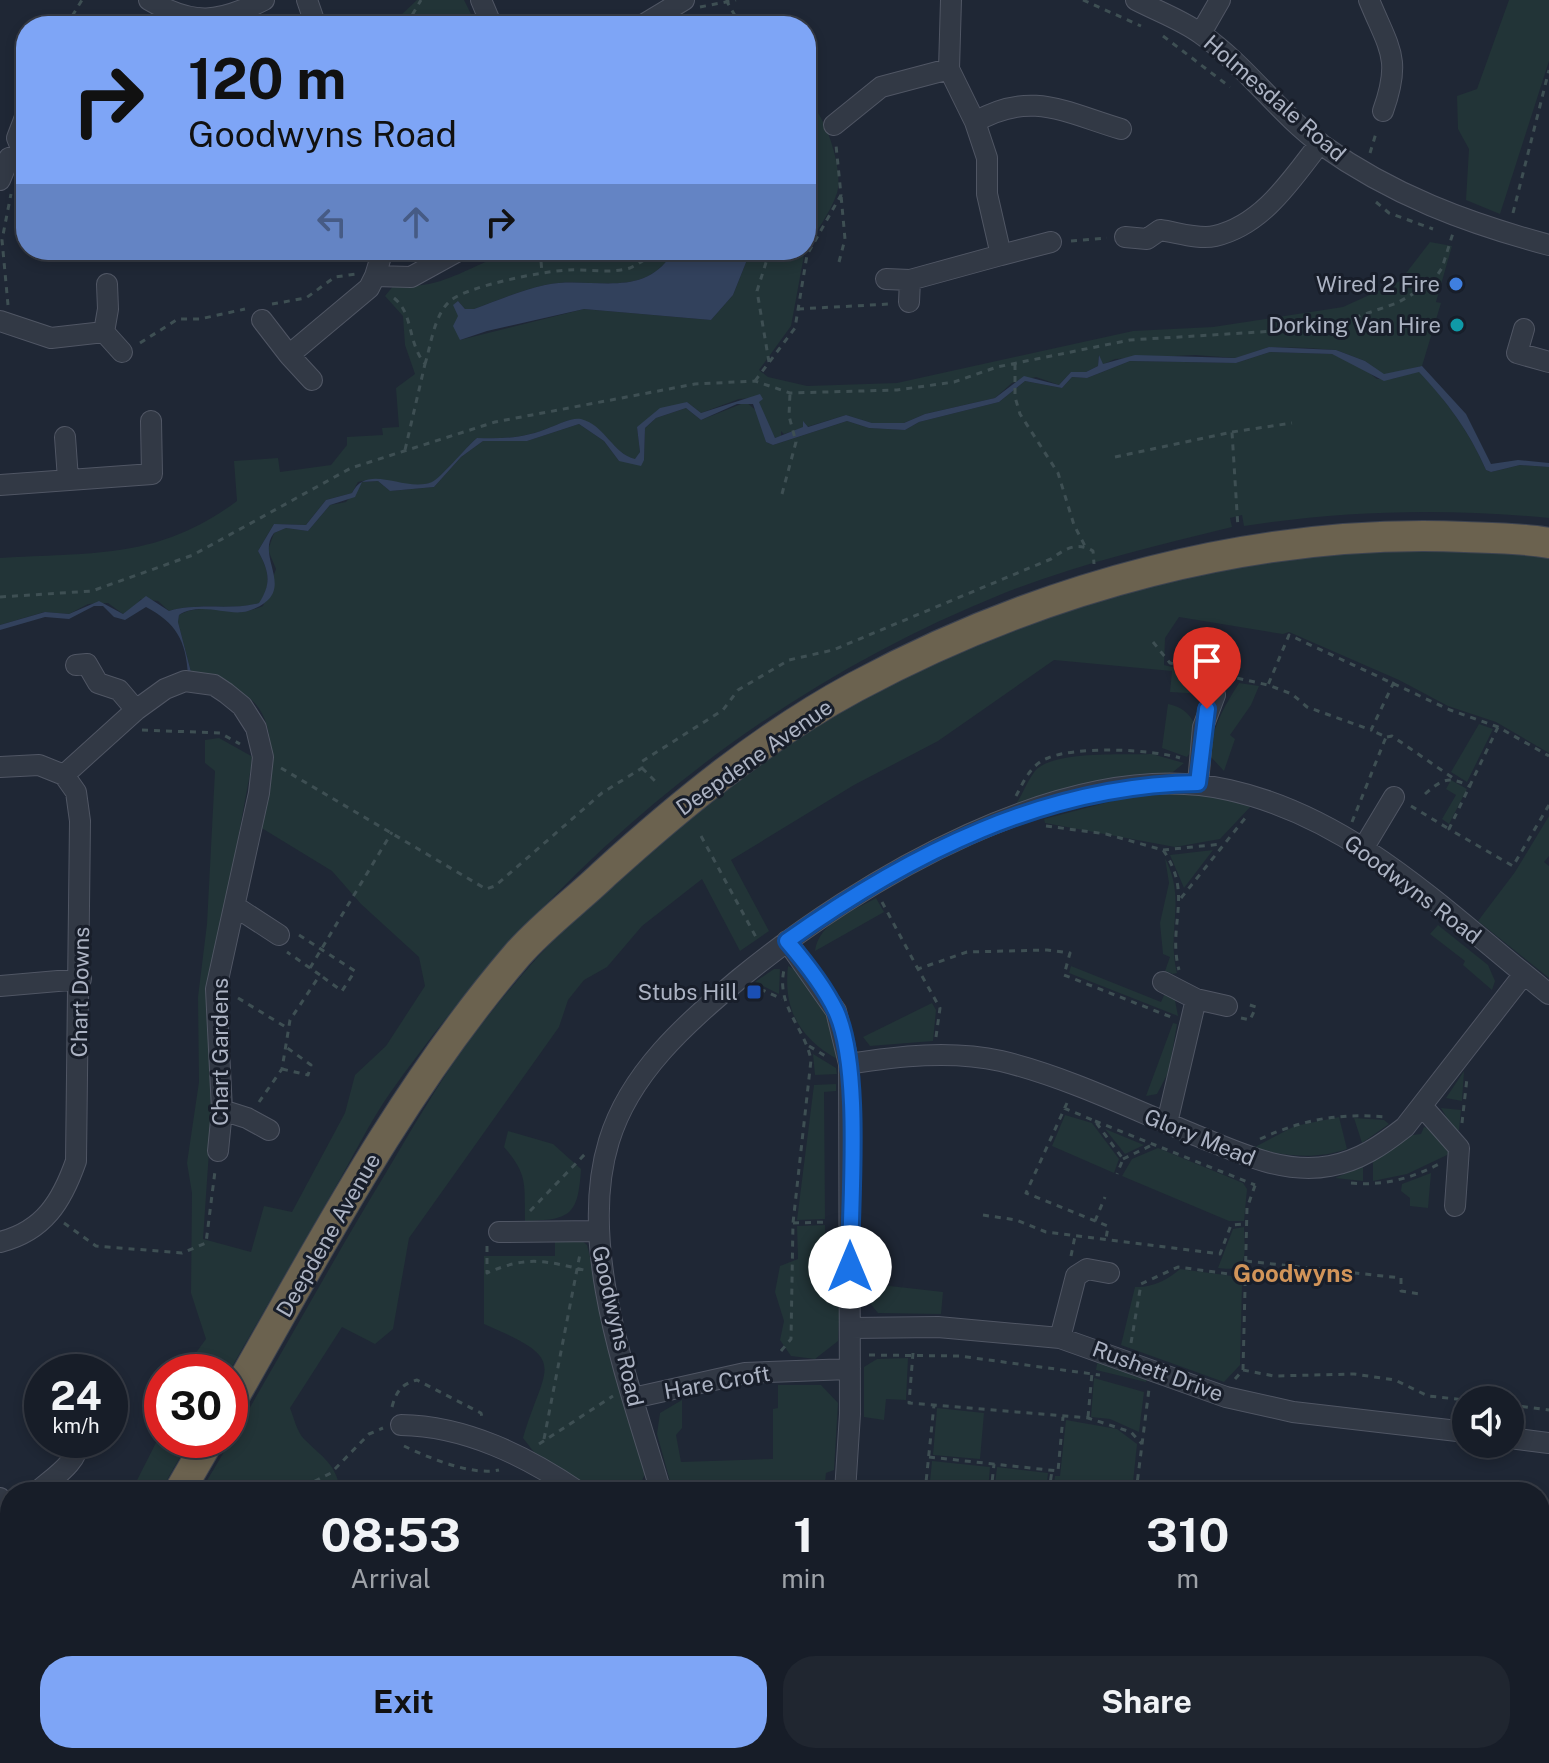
<!DOCTYPE html>
<style>
:root{--surface:#171d28;--page:#202630;--text:#f1f3f6;--muted:#9ea2a8;--line:#363b45;--accent:#7ea5f6}
body{margin:0;font-family:"Public Sans",sans-serif;background:var(--page);color:var(--text);height:100vh;display:flex;flex-direction:column;font-size:30px;white-space:nowrap}
*{box-sizing:border-box;margin:0}
p{font-size:26px;color:var(--muted)}
.icon{flex:none;width:44px;height:44px;fill:none;stroke:currentColor;stroke-width:2;stroke-linecap:round;stroke-linejoin:round}
.map{position:relative;flex:1;overflow:hidden}
.sheet{position:absolute;left:0px;top:1482px;width:1550px;height:282px;display:flex;flex-direction:column;background:var(--surface);border-radius:32px 32px 0 0;box-shadow:0 4px 12px #0003,0 0 0 2px var(--line)}
.sheet>*{flex:none}
.top-card{position:absolute;left:16px;top:16px;width:800px;height:244px;border-radius:32px;box-shadow:0 4px 12px #0003,0 0 0 2px var(--line);background:#7ea5f6;color:#111;overflow:hidden}
.controls{position:absolute;left:1452px;top:1386px;display:grid;gap:16px}
.controls a{display:grid;place-items:center;width:72px;height:72px;border-radius:50%;background:var(--surface);box-shadow:0 4px 12px #0003,0 0 0 2px var(--line);font-size:40px}
.speed{position:absolute;left:24px;top:1354px;display:flex;gap:16px;font-size:40px;font-weight:700;text-align:center}
.speed>*{display:grid;place-content:center;width:104px;height:104px;border-radius:50%;background:var(--surface);box-shadow:0 4px 12px #0003,0 0 0 2px var(--line);line-height:1}
.speed small{font-size:20px;font-weight:400}
.speed .limit{border:12px solid #d22;background:#fff;color:#111}
.pin{position:absolute;display:grid;place-items:center;width:68px;height:68px;color:#fff;margin:-82px -34px;border-radius:50% 50% 50% 0;rotate:-45deg;box-shadow:0 0 8px #0007}
.pin .icon{rotate:45deg}
.me{position:absolute;width:88px;margin:-44px;rotate:0deg;stroke-linejoin:round;filter:drop-shadow(0 0 6px #0008)}
.turn{display:flex;align-items:center;gap:28px;height:168px;padding:0 40px;font-size:36px}
.turn .icon{width:104px;height:104px;stroke-width:2.5}
.turn b{display:block;font-size:56px;line-height:68px}
.lanes{display:flex;align-items:center;height:76px;padding:0 40px;background:#0003;justify-content:center;gap:40px;direction:ltr}
.lanes .off{opacity:.35}
.eta{display:flex;justify-content:space-evenly;align-items:center;height:136px;text-align:center}
.eta b{font-size:48px;font-weight:700;line-height:56px}
.button{display:flex;gap:16px;margin-top:auto;padding:16px 40px}
.button a{flex:1;height:92px;border-radius:32px;background:var(--accent);color:#111;font-size:32px;font-weight:700;line-height:92px;text-align:center}
.button a+a{background:var(--page);color:var(--text)}
.map>svg:first-child{display:block}
.green{fill:#223437}
.water{fill:#32415c}
.lines{fill:none;stroke-linecap:round;stroke-linejoin:round}
.minor-casing{stroke:#505664;stroke-width:22}
.highway-casing{stroke:#3d4350;stroke-width:32}
.path{stroke:#3e4f53;stroke-width:3;stroke-dasharray:6 6;stroke-linecap:butt}
.minor{stroke:#323945;stroke-width:20}
.highway{stroke:#6b624f;stroke-width:30}
.route-casing{stroke:#114b97;stroke-width:20}
.route{stroke:#1a73e8;stroke-width:14}
.shop-dot{fill:#3f7fe0;stroke:#181e2a;stroke-width:3}
.culture-dot{fill:#0f9aa8;stroke:#181e2a;stroke-width:3}
.transit-dot{fill:#1a4fb4;stroke:#181e2a;stroke-width:3}
.labels{text-anchor:middle;stroke-width:6;stroke-linejoin:round;paint-order:stroke}
.street-label{font-size:22px;fill:#acb3c3;stroke:#181e2a}
.poi-label{font-size:22px;fill:#acb3c3;stroke:#181e2a;text-anchor:end}
.neighbourhood-label{font-size:24px;font-weight:bold;fill:#d19459;stroke:#181e2a}
</style>
<div class="map">
<svg width="1549" height="1763" viewBox="0 0 1549 1763">
<rect width="100%" height="100%" fill="#1f2735"/>
<path class="green" d="M417 0H464L477 26H406L400 16Z
M1509 0H1549V61L1500 214 1466 200 1469 149 1458 129 1457 96 1477 89Z
M806 99C825 112 844 170 837 193 831 212 816 231 806 249Z
M1430 242 1452 246 1436 302 1441 303 1422 366 1384 375 1365 361 1336 350 1308 348 1269 347 1236 358 1195 355 1115 359 1102 365 1099 355 1098 366 1086 372H1071L1059 385 1036 377 1012 383 995 398 925 414 904 423H872L846 415 784 434 781 431V436L775 438 754 398 739 399 701 413 687 402 637 427 640 452 636 460C613 454 605 426 581 420 572 417 560 424 551 427 526 438 504 439 477 438 467 446 441 479 433 482 409 491 384 476 358 482L352 493 326 500 306 525 274 524 258 551C269 571 272 583 260 603 231 611 200 602 169 611L158 601 141 599 133 609 123 614 108 603 88 604 69 614 44 612 0 625V558C94 552 157 560 237 501L234 461 278 458 280 472 331 465 347 445V437L383 435 382 428 399 427 396 388 415 374 405 345 403 316 385 296 394 285C448 292 475 258 524 250 570 244 627 250 674 250 645 302 591 275 545 285 521 290 497 301 474 309H465L458 301 460 340 584 309 711 320 733 295 751 250H805L791 326 759 370 768 377 807 386 897 383 1133 331 1213 327 1343 307 1400 281Z
M1270 352 1332 354 1362 367 1377 379H1392L1419 371C1448 403 1469 431 1486 470L1491 472 1520 465 1549 467V518C1446 508 1346 510 1244 526L1242 515 1230 518 1232 527C1154 546 1075 565 1002 594 747 697 548 871 390 1093 369 1123 353 1157 335 1188 300 1249 264 1311 229 1372H188L187 1365 206 1339 191 1293 192 1193 187 1163 199 1082 198 997 207 924 215 771 205 763V740L219 738 253 757 226 904 203 1239 251 1252 264 1206 292 1212 345 1113 355 1075 386 1046 425 986 419 957 361 904 332 871 260 827C267 784 289 713 235 689 222 683 206 680 192 676L178 622 179 615C196 605 219 610 237 612 245 613 255 609 263 606L276 569 268 550 274 533 286 528 308 531 330 505 346 502 362 482 378 481 390 491 434 487 461 457 483 441H527L579 424 604 441 619 461 644 460 645 428 656 418 686 408 701 420 746 402 758 412 766 442 773 445 847 421 869 428 905 430 919 422 999 402 1025 381 1062 388 1072 377 1087 378 1130 361 1236 363Z
M1369 545 1549 555V753L1496 722 1448 706 1399 680 1289 632 1283 634 1179 617 1165 638 1164 665 1212 677 1204 694 1170 692 1172 671 1054 660 938 741 854 785 731 860 769 931 740 951 702 879 642 926 607 967 584 980 568 1000 559 1027 409 1238 393 1329 375 1344 342 1327 290 1408C294 1418 297 1432 304 1439 321 1456 338 1465 340 1492H200C263 1388 321 1280 384 1176 411 1131 438 1083 469 1041 587 882 750 753 926 666 950 655 974 641 998 632 1118 585 1242 562 1369 545Z
M1239 683 1259 686 1251 705 1230 735 1235 739 1224 771 1210 756C1212 727 1224 707 1239 683Z
M1168 704C1195 709 1205 736 1187 757L1162 748Z
M1479 724 1493 729 1467 782 1451 772Z
M1152 754 1184 763 1173 772 1092 783 1016 804C1023 794 1027 781 1035 771 1053 750 1125 755 1152 754Z
M1451 780 1467 789 1449 824 1442 819 1456 795 1446 789Z
M1185 793 1253 804 1220 839 1175 847 1045 823 1044 819 1139 794Z
M1549 816V856L1544 862 1549 866V978L1478 921 1515 872Z
M1213 850 1184 888 1170 855Z
M1165 858C1187 901 1166 929 1177 973L1173 974 1165 971 1170 957 1163 954 1160 923 1169 883Z
M876 898 884 912 815 951C819 922 853 911 876 898Z
M1438 925 1488 965 1495 981 1492 990 1463 965 1465 961 1430 934Z
M788 966 796 970 826 1013 839 1060C800 1039 783 1010 788 966Z
M1071 966 1161 1002 1166 991 1174 995 1178 1016 1069 973Z
M774 969H780L779 994 755 982Z
M932 1003 936 1010 933 1041 870 1046 863 1037Z
M1173 1023 1177 1024 1169 1071 1157 1094 1146 1096Z
M813 1054 836 1068 837 1074 815 1075Z
M1464 1071 1462 1101 1446 1098Z
M836 1084V1091L824 1092 825 1219 797 1220 814 1085Z
M1441 1108 1461 1110 1459 1130 1455 1131Z
M1065 1115 1092 1123 1119 1159 1114 1173 1052 1146Z
M1339 1117 1347 1149C1316 1160 1284 1156 1253 1148L1295 1126Z
M1354 1118 1384 1120 1389 1124 1362 1143Z
M1424 1127 1437 1130 1451 1149 1447 1155 1407 1174 1373 1181V1161L1413 1135 1421 1134Z
M1105 1129 1144 1145 1125 1154Z
M508 1131 553 1144 581 1169C578 1215 571 1220 525 1221 524 1186 529 1175 504 1147Z
M1158 1148 1243 1183 1247 1189 1244 1221H1229L1122 1176 1132 1159Z
M1363 1166V1181L1335 1178Z
M1431 1173 1428 1208 1410 1206V1198L1401 1191 1402 1184Z
M825 1225 826 1295 840 1296 838 1341 815 1359 791 1356 780 1340 784 1321 775 1292 780 1266 798 1259 797 1226Z
M1244 1227C1244 1252 1251 1273 1218 1268L1233 1229Z
M578 1237 587 1245 645 1474 637 1492H591L537 1456 523 1438C545 1363 571 1361 484 1324V1256H555V1238Z
M1180 1269 1232 1276 1242 1284 1240 1365 1224 1382 1121 1345 1135 1287C1151 1288 1168 1280 1180 1269Z
M863 1283 943 1292 941 1314 878 1313 865 1297Z
M908 1358 906 1400 886 1399 884 1420 864 1417V1367L877 1359Z
M1098 1358 1147 1377 1146 1382 1096 1370Z
M1094 1378 1144 1392 1139 1432 1110 1419 1091 1417Z
M778 1385H821L838 1403 834 1470 826 1473 825 1483 832 1492H673L657 1434 660 1413 682 1400V1428L676 1435 681 1462 773 1459V1409L778 1408Z
M937 1408 984 1413 980 1459 933 1455Z
M1066 1420 1117 1429 1137 1444 1132 1492H1053L1055 1476H1060Z
M162 1431V1440H190L160 1492H131Z
M932 1461 990 1467 988 1492H929Z
M997 1467 1048 1473 1046 1492H994Z
M10 1599 12 1754 7 1763H0V1608Z
M47 1754H628L629 1759 671 1761 672 1754H689L691 1763H636L629 1759 628 1763H42Z
M789 1754H882L887 1763H777Z
M916 1754H983L982 1763H920Z
M986 1754H1068L1067 1763H1014V1758Z"/>
<path class="water" d="M674 250H751L733 295 711 320 584 309 487 331 460 340 453 326 458 316 453 305 458 301 465 309H474C497 301 521 290 545 285 591 275 645 302 674 250Z
M1269 347 1336 350 1365 361 1384 374 1422 366 1466 414 1491 464 1518 460 1549 463V467L1520 465 1491 472 1486 470C1469 431 1448 403 1419 372L1384 381 1332 354 1270 352 1236 363 1130 361 1087 378 1072 377 1062 388 1025 381 999 402 919 422 905 430 869 428 847 421 773 445 766 442 753 404H737L701 420 686 408 656 418 645 428 644 460 641 466 619 461 604 441 579 424 527 441H483L461 457 434 487 390 491 378 481 362 482 355 497 330 505 308 531 286 528 274 533C254 558 302 593 248 611 229 617 201 601 179 615L178 622 192 676 188 675C186 640 176 623 146 607L125 620 114 617 103 606H94L69 619 45 617 0 630V625L45 612 69 614 99 601 123 614 146 596 169 611C200 602 230 611 259 603 272 583 269 571 258 551L274 524 306 525 326 500 352 493C368 462 404 493 432 482 440 479 467 446 477 438 504 439 526 438 551 427 559 424 572 417 581 419 605 425 613 454 635 459L640 452 637 427 660 408 687 402 701 413 760 394 763 399 759 402 775 438 803 427V421L808 427 846 415 872 423H904L925 414 995 398 1024 376 1059 385 1071 372H1086L1098 366 1099 355 1103 364 1135 355 1235 358Z"/>
<g class="lines">
<g class="minor-casing">
<path id="minor" d="M149 0C193 26 219 23 264 0
M307 0 316 26
M481 0 492 26
M1136 0C1157 11 1182 20 1201 34 1246 65 1278 113 1322 145 1392 195 1467 223 1549 245
M1369 0C1389 49 1402 58 1383 111
M641 26 684 0
M1201 33 1220 0
M949 69 951 0
M975 122C1031 90 1064 112 1121 129
M834 125 881 87 949 69 975 122 987 158V194L1001 255 910 280 886 279
M23 153 17 138 25 117
M0 180 9 158 23 153
M1125 237 1147 239 1160 230C1176 232 1199 240 1215 236 1263 225 1292 179 1320 143
M1001 255 1051 242
M375 276 383 250
M909 302 910 280
M262 320 289 355 369 288 375 276 411 277 460 250
M0 321 51 338 104 332
M1524 329 1517 353 1549 362
M104 332 108 309 107 284
M104 332 122 352
M289 355 312 380
M65 437 68 479
M0 485 152 474 151 421
M76 665 87 664 98 683 119 690 136 710
M0 767 39 765 64 775 76 792 80 821 76 1161C62 1201 44 1231 0 1242
M64 775 136 710 165 689 185 681 214 685 226 693 242 706 256 728 263 757 259 793 216 989 222 1110 218 1151
M1198 783 1203 727 1215 695
M1364 847 1394 797
M236 907 279 935
M787 941 836 1011 849 1064 850 1414 845 1492
M1163 982 1196 999 1227 1006
M0 986 81 979
M849 1064C898 1056 951 1050 1001 1061 1067 1077 1132 1109 1195 1135 1238 1152 1283 1175 1330 1166 1359 1161 1382 1145 1405 1127L1524 974
M1422 1106 1459 1148 1455 1206
M222 1110 247 1118 269 1130
M1167 1123 1196 999
M499 1232 597 1231
M850 1328 938 1327 1060 1338 1226 1397 1293 1412 1466 1432
M1060 1338 1076 1276 1087 1269 1109 1273
M633 1398 745 1373 850 1369
M401 1425C466 1426 526 1456 579 1492
M1510 1438 1549 1443
M37 1492C51 1479 81 1461 78 1440
M661 1492C630 1386 576 1248 609 1141 630 1072 686 1024 739 979 858 881 1070 754 1229 790 1356 818 1450 916 1549 994
M0 1498 10 1509
M0 1546 10 1537
M1540 1694H1549
M898 1754 903 1763
M759 1763 773 1754"/>
</g>
<g class="highway-casing">
<path id="highway" d="M230 1404C318 1250 401 1090 517 955 543 925 576 901 604 874 680 805 764 736 855 687 1039 588 1255 528 1465 537 1493 538 1521 538 1549 543
M179 1492 209 1440
M24 1763 30 1754"/>
</g>
<path class="path" d="M726 0 741 26
M1083 0 1141 26
M700 7 736 0
M66 26 82 0
M413 26 411 17 421 0
M1163 36 1230 87
M21 98 26 86
M806 111 817 116
M1370 153 1377 130
M1376 202 1389 213 1433 229
M1513 213 1549 70
M1071 241 1107 238
M540 250 542 273
M839 262 845 239 841 195
M394 298C414 314 407 342 425 364L405 450
M272 304 306 298 335 277 356 274
M8 305 2 240 11 194
M798 309 890 304
M140 343 178 319H200L245 309
M769 362 757 291 770 250
M425 364C431 345 434 315 450 301 467 286 544 271 568 270 587 269 611 274 630 268 639 264 648 258 654 250
M1015 364V397L1020 414 1058 473 1074 525 1085 546
M755 381 795 328 807 255 841 195 836 145
M1232 432 1292 423
M1115 457 1232 432 1238 528
M782 494 796 442 789 416 790 393
M0 597 92 591 193 555 351 468 495 422 695 384 755 381 790 393 897 390 954 382 997 367 1130 340 1308 329 1339 323 1397 303 1432 283 1442 268 1453 233
M1153 642 1170 663 1268 685
M1394 682 1371 730 1307 707 1292 694 1268 685 1289 635 1450 710 1498 727 1549 756
M1498 727 1449 829 1513 866 1549 805
M142 730 220 733 240 744
M1387 737 1392 736 1453 778
M281 768 486 889 495 886 602 793 642 768 641 762 723 710 738 690 789 660 833 650 1051 559C1065 549 1077 541 1093 551L1094 564
M642 768 659 785
M1425 794C1443 778 1450 776 1471 787
M1016 796C1024 781 1031 764 1048 758 1076 746 1151 749 1180 758
M1411 806 1449 829
M1352 822 1386 737 1371 730
M1046 826 1106 834 1163 850C1194 894 1167 925 1179 970
M701 836 757 939
M1163 850 1222 844
M1181 898 1246 817
M882 902 918 969
M299 935 355 971 342 991 320 975
M310 968 392 832
M760 989 782 999
M238 998 289 1029
M1241 1018 1250 1020 1256 1007 1247 1004
M936 1037 940 1008 918 969 967 952 1047 950 1070 953 1064 975 1171 1017
M809 1046 827 1057
M282 1069 308 1075 311 1065 286 1047
M259 1102 282 1069 290 1020 320 975 287 952
M1067 1103 1026 1193 1108 1226 1106 1239
M1064 1108 1095 1121 1123 1159 1117 1174
M1095 1121 1255 1185
M1462 1123 1467 1078
M1260 1139C1304 1119 1339 1113 1387 1117
M1123 1159 1154 1144
M1351 1183C1383 1186 1410 1179 1439 1164
M530 1211 585 1154
M983 1215 1016 1220 1046 1232 1220 1254 1231 1225 1246 1224
M1095 1221 1105 1197
M64 1223 96 1246 182 1253 206 1243 215 1171
M793 1223 829 1222
M487 1246V1273C526 1256 543 1260 584 1270
M1071 1256 1075 1236
M1246 1261 1401 1278V1291L1420 1294
M1131 1343 1141 1284 1178 1267 1244 1276
M781 1351 791 1339 793 1223 811 1060C805 1028 776 1006 784 970
M913 1353 909 1403 1088 1418 1131 1432 1142 1444
M869 1355 959 1356 1100 1375
M1243 1370 1247 1208 1257 1180
M1235 1379 1243 1370 1274 1376 1354 1374 1395 1380 1428 1396 1466 1400
M1510 1405 1549 1410
M392 1407C396 1392 401 1384 417 1380L481 1413 483 1421
M1088 1417 1092 1373
M544 1439 580 1254
M539 1444 613 1396
M404 1446C429 1458 472 1476 499 1470
M929 1457 1058 1471 1063 1417
M1137 1481 1168 1492
M293 1492 331 1473 369 1434 383 1428
M925 1492 934 1405
M991 1492 994 1464
M1049 1492 1052 1470
M1136 1492 1149 1389
M1540 1542 1549 1543
M1540 1673 1549 1604
M694 1754 697 1763
M131 1763 132 1754
M337 1763 343 1754
M523 1763 526 1754"/>
<use href="#minor" class="minor"/>
<use href="#highway" class="highway"/>
</g>
<g class="lines">
<g class="route-casing">
<path id="route" d="M850 1267C850 1201 862 1068 836 1011 824 986 805 962 787 941 909 854 1045 785 1198 783L1207 709"/>
</g>
<use href="#route" class="route"/>
</g>
<circle class="shop-dot" cx="1456" cy="284" r="8"/>
<circle class="culture-dot" cx="1457" cy="325" r="8"/>
<rect class="transit-dot" x="746" y="984" width="16" height="16" rx="4"/>
<g class="labels">
<g class="street-label">
<text transform="translate(1275 98) rotate(41)" y="8">Holmesdale Road</text>
<text transform="translate(754 757) rotate(-35)" y="8">Deepdene Avenue</text>
<text transform="translate(1413 889) rotate(37)" y="8">Goodwyns Road</text>
<text transform="translate(80 992) rotate(-89)" y="8">Chart Downs</text>
<text transform="translate(220 1052) rotate(-90)" y="8">Chart Gardens</text>
<text transform="translate(1200 1137) rotate(22)" y="8">Glory Mead</text>
<text transform="translate(328 1235) rotate(-60)" y="8">Deepdene Avenue</text>
<text transform="translate(618 1326) rotate(77)" y="8">Goodwyns Road</text>
<text transform="translate(1158 1371) rotate(20)" y="8">Rushett Drive</text>
<text transform="translate(717 1382) rotate(-10)" y="8">Hare Croft</text>
</g>
<g class="poi-label">
<text x="1440" y="292">Wired 2 Fire</text>
<text x="1441" y="333">Dorking Van Hire</text>
<text x="738" y="1000">Stubs Hill</text>
</g>
<g class="neighbourhood-label">
<text x="1293" y="1282">Goodwyns</text>
</g>
</g>
</svg>
<div class="controls">
<a><svg class="icon" aria-label="sound" viewBox="0 0 24 24"><path d="M4 9h4l5-4v14l-5-4H4zM17 9q2 3 0 6"/></svg></a>
</div>
<div class="speed"><div>24<small>km/h</small></div><div class="limit">30</div></div>
<div class="pin" style="left:1207px;top:709px;background:#d93025"><svg class="icon" aria-label="arrive" viewBox="0 0 24 24"><path d="M6 21V4h12l-3 4 3 4H6"/></svg></div>
<svg class="me" style="left:850px;top:1267px" viewBox="-20 -20 40 40"><circle r="19" fill="#fff"/><path d="M0-13L10 11 0 6-10 11z" fill="#1a73e8"/></svg>
<div class="top-card">
<div class="turn"><svg class="icon" aria-label="right" viewBox="0 0 24 24"><path d="M7 20v-9h11M14 6l5 5-5 5"/></svg><div><b>120 m</b>Goodwyns Road</div></div>
<div class="lanes"><svg class="icon off" aria-label="left" viewBox="0 0 24 24"><path d="M17 20v-9H6M10 6l-5 5 5 5"/></svg><svg class="icon off" aria-label="ahead" viewBox="0 0 24 24"><path d="M12 20V5M6 11l6-6 6 6"/></svg><svg class="icon" aria-label="right" viewBox="0 0 24 24"><path d="M7 20v-9h11M14 6l5 5-5 5"/></svg></div>
</div>
<section class="sheet">
<div class="eta">
<div><b>08:53</b><p>Arrival</p></div>
<div><b>1</b><p>min</p></div>
<div><b>310</b><p>m</p></div>
</div>
<div class="button"><a>Exit</a><a>Share</a></div>
</section>
</div>
